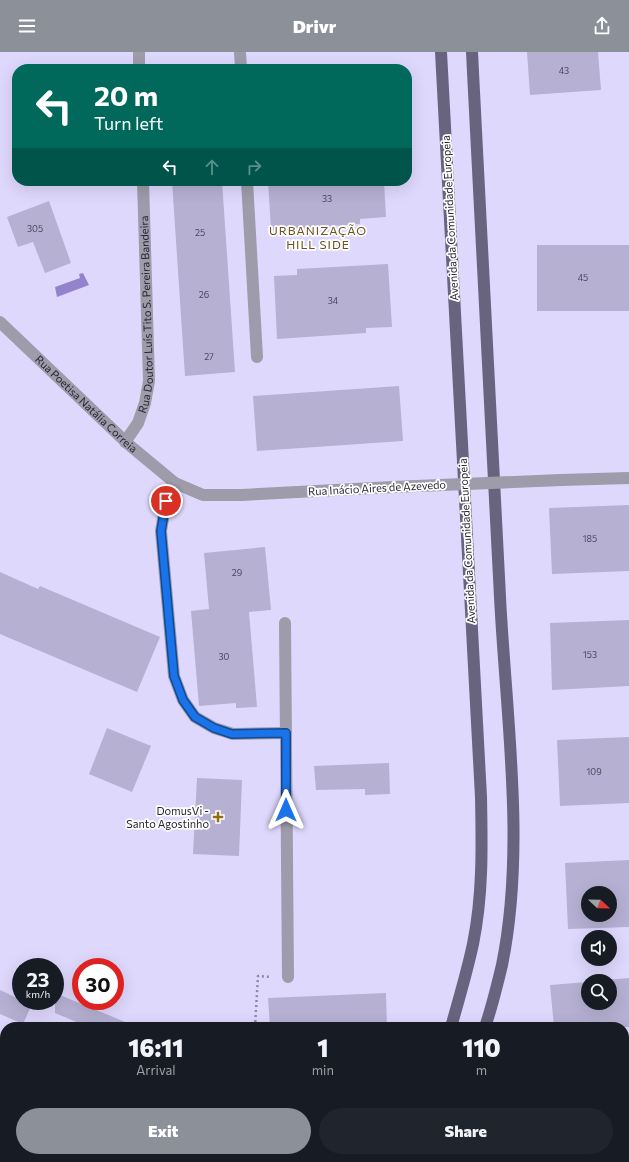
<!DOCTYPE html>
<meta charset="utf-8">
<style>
:root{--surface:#171b24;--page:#20242c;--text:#f1f3f6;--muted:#9ea1a6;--accent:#8c9099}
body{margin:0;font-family:Commissioner,sans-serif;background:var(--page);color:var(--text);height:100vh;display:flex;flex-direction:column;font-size:15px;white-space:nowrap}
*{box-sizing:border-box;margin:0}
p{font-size:13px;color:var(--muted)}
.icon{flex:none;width:22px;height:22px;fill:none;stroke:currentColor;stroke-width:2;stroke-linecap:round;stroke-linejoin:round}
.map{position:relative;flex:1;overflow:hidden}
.sheet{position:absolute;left:0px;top:970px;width:629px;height:140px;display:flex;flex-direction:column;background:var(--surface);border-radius:16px 16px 0 0;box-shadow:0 4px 16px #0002}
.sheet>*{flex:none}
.top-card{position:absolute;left:12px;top:12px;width:400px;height:122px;border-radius:16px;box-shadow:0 4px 16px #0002;background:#00695c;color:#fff;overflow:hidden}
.needle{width:26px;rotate:112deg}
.fabs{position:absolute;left:581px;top:834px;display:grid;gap:8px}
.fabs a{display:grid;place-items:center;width:36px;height:36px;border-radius:50%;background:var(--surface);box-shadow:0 4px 16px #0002;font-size:20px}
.speed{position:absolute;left:12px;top:906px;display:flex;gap:8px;font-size:20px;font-weight:700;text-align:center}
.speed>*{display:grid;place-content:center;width:52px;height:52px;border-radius:50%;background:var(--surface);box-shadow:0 4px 16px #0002;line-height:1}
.speed small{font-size:10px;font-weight:400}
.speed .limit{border:6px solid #d22;background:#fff;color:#111}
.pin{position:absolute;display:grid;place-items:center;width:34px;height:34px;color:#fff;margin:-17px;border:2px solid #fff;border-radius:50%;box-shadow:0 1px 4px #0007}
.me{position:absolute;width:44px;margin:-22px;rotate:0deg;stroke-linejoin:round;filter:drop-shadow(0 0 3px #0008)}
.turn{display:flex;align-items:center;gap:14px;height:84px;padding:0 16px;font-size:18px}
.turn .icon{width:52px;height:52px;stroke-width:2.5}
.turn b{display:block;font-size:28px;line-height:34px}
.lanes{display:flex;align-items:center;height:38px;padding:0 16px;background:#0003;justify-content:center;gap:20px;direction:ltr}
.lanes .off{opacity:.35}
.eta{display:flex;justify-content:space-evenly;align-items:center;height:68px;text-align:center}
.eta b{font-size:24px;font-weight:800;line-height:28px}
.primary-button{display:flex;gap:8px;margin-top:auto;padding:8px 16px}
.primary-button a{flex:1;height:46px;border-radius:24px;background:var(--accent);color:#fff;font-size:16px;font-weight:800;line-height:46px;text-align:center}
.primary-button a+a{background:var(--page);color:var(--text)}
header{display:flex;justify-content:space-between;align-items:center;height:52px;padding:0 16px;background:var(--accent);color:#fff;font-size:18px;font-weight:800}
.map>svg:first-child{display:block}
.water{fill:#9383cc}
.building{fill:#b6b0d3;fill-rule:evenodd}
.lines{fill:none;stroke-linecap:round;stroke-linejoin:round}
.path{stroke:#8d88a3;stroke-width:2.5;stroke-dasharray:2 3;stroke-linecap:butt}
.minor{stroke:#9e9baa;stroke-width:12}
.major{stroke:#68637e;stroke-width:12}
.minor-bridge{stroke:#9e9baa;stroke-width:12}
.route-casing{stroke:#114b97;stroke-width:10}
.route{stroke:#1a73e8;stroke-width:7}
.poi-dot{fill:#916c12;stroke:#fff;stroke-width:1.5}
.labels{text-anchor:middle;stroke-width:3.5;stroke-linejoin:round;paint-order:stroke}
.number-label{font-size:9px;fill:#4c485b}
.street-label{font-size:11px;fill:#282633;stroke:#fff}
.poi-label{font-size:11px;fill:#282633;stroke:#fff;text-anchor:end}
.neighbourhood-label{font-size:12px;letter-spacing:1px;fill:#6d531b;stroke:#fff}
</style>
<header><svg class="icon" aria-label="menu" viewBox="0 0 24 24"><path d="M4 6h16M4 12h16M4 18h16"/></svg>Drivr<svg class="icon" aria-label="share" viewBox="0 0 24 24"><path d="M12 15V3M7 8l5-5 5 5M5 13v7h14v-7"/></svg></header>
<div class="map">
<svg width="629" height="1110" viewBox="0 0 629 1110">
<rect width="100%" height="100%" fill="#dfd8fd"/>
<path class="water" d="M83 221 89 233 57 245 55 235 80 226 79 222Z"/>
<path class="building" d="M527 0H598L601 38 530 43Z
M172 129H222L235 320 185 324Z
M268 129H384L386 165 360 167V172L271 178Z
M49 149 71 211 45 221 33 190 18 195 7 165Z
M537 193H629V259H537Z
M388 212 392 275 366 276V281L277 287 274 224 297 223V217Z
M399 334 403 389 257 399 253 344Z
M629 453V519L552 522 549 456Z
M265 495 271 558 249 560 257 655 236 656V651L199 654 191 559 209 557 204 501Z
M0 520 38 537 40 534 160 585 137 640 0 582Z
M629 568V634L552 638 550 571Z
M107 676 151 694 132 740 89 722Z
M629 685V751L560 754 557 688Z
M389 711 390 742 365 743V737L316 738 314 714Z
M197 726 242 728 239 804 193 802Z
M629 808V875L568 877 565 811ZM588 841H610V863H588Z
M629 926V975H554L550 933 588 930V951H610V929H594Z
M0 938 21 948V949L32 952 23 972 0 962Z
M55 941 135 974V975H88L55 961Z
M386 941 387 975H270L268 946Z"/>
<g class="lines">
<path class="path" d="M255 975 258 924 271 925"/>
<g class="minor">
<path d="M139 0V17"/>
<path d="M240 0 241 17"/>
<path d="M247 129 257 305"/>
<path id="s1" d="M0 270 128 392 175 431 203 443H242L393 435"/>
<path id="s2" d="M125 390 138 371 145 351 149 329 143 129"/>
<path d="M561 428 629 426"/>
<path d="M175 431 166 449 161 479 174 624 183 648 195 665 214 676 233 682 286 681"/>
<path d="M285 571 288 925"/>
<path d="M259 1110 260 1105"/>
</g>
<path class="major" d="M441 0 481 745C482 794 483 843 473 892 467 920 459 947 451 975
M472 0C481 182 491 364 500 545 506 665 526 795 502 913 497 934 492 955 485 975
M0 1104 13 1110
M393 1110 396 1105
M431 1110 433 1105"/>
<path class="minor-bridge" d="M393 435 561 428"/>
</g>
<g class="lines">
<g class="route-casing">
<path id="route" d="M166 449 161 479 174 624 183 648 195 665 214 676 232 682 286 681V758"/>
</g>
<use href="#route" class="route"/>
</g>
<path class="poi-dot" d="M216 759h4v4h4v4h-4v4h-4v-4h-4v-4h4z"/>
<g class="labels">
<g class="number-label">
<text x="564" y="22">43</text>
<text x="327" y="150">33</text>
<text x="35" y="180">305</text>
<text x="200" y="184">25</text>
<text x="583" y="229">45</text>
<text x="204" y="246">26</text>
<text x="333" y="252">34</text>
<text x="209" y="308">27</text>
<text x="590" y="490">185</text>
<text x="237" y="524">29</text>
<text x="590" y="606">153</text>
<text x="224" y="608">30</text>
<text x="594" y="723">109</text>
</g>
<g class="street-label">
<text transform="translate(450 166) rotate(-93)" y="4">Avenida da Comunidade Europeia</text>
<text dy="4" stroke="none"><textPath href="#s2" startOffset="133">Rua Doutor Luís Tito S. Pereira Bandeira</textPath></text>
<text dy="4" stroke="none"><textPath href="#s1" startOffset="119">Rua Poetisa Natália Correia</textPath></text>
<text transform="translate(377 436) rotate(-3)" y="4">Rua Inácio Aires de Azevedo</text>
<text transform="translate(467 489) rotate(-93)" y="4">Avenida da Comunidade Europeia</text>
</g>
<g class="poi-label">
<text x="209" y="763">DomusVi -<tspan x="209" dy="13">Santo Agostinho</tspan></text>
</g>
<g class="neighbourhood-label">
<text x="318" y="183">URBANIZAÇÃO<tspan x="318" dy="14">HILL SIDE</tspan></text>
</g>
</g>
</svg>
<div class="fabs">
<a><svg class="needle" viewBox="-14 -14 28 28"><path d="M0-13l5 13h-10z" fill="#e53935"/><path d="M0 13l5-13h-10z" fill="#9ea1a6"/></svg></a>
<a><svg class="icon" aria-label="sound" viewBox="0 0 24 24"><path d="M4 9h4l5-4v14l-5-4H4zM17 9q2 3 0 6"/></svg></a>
<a><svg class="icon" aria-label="search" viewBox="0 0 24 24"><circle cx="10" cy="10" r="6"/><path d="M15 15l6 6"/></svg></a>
</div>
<div class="speed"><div>23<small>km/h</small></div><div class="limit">30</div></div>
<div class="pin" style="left:166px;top:449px;background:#d93025"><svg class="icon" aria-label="arrive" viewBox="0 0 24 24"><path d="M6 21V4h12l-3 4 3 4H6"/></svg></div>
<svg class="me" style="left:286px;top:758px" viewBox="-20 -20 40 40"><path d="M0-17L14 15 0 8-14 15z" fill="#1a73e8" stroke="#fff" stroke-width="4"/></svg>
<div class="top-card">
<div class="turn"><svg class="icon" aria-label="left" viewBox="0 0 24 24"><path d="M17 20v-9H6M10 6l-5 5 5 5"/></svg><div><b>20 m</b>Turn left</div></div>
<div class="lanes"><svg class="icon" aria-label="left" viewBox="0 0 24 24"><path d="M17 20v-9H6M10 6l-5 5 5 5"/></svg><svg class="icon off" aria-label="ahead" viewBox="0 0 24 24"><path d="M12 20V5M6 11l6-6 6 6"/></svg><svg class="icon off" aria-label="right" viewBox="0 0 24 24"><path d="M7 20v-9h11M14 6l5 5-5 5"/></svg></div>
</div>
<section class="sheet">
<div class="eta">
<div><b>16:11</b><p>Arrival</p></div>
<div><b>1</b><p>min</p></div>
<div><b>110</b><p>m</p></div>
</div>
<div class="primary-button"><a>Exit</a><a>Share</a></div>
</section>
</div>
